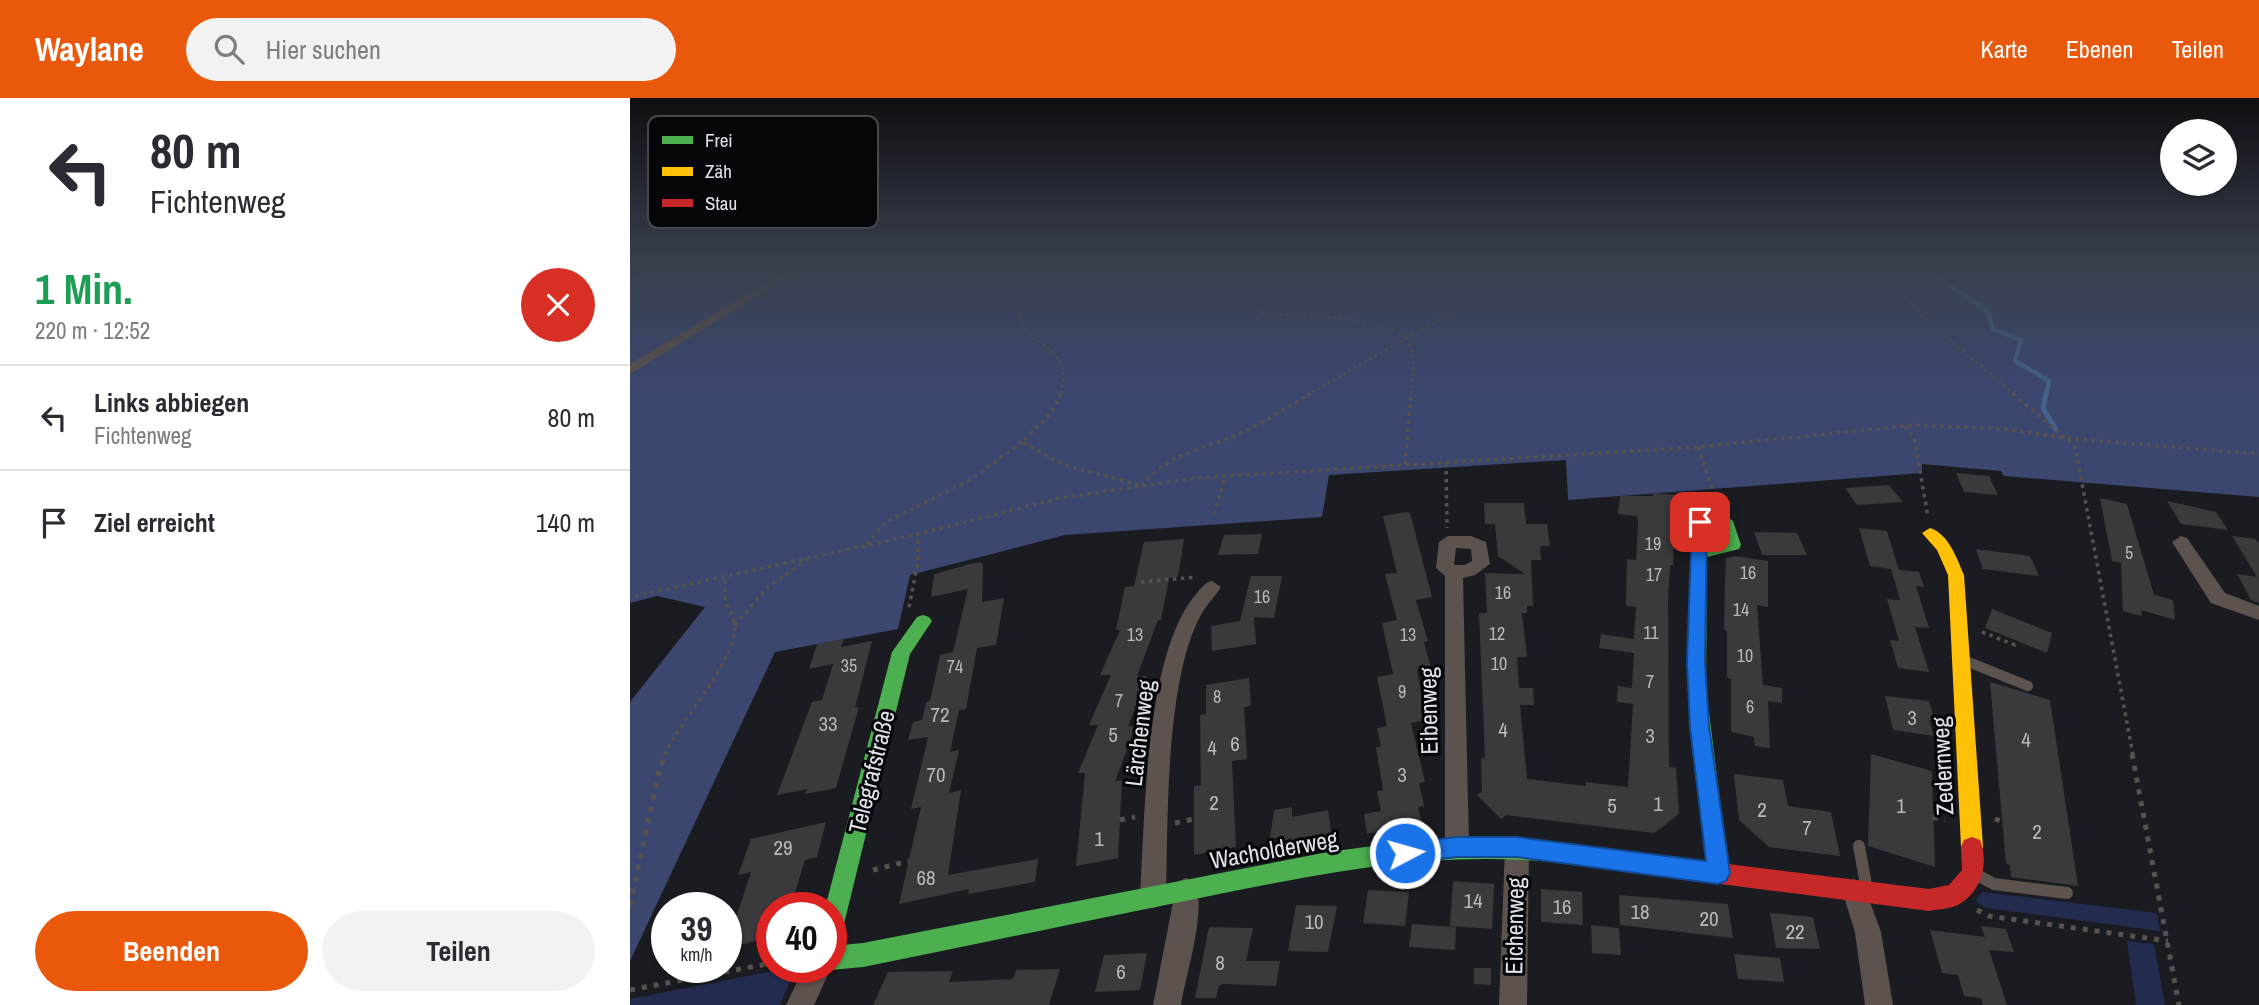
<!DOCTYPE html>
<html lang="de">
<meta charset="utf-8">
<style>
:root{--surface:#fff;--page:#f2f2f3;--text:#2b2b33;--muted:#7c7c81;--line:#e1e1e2;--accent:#ea580c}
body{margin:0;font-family:"Archivo Narrow",sans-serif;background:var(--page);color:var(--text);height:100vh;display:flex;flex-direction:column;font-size:26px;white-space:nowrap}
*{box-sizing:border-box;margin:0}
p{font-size:23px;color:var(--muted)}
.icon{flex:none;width:38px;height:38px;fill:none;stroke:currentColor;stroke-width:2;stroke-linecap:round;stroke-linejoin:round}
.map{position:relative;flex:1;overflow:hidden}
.sheet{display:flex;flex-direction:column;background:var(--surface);width:630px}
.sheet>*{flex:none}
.hud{background:#fff;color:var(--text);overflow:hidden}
.controls{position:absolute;left:1530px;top:21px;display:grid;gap:14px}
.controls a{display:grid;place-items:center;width:77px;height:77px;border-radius:50%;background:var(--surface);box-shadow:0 2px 5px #0004;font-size:35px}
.speed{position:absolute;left:21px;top:794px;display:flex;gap:14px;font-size:35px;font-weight:700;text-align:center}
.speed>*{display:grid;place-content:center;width:91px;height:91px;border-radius:50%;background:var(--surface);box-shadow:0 2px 5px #0004;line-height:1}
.speed small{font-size:18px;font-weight:400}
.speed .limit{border:10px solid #d22;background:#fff;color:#111}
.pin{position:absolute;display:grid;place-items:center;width:60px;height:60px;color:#fff;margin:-30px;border-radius:14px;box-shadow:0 4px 10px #0006}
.me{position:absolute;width:77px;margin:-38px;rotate:84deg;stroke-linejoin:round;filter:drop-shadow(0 0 5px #0008)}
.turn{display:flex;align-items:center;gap:24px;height:147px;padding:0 35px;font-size:32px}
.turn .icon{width:91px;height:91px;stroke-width:2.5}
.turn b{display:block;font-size:49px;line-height:60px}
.round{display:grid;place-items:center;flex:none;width:74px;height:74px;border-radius:37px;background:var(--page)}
.overview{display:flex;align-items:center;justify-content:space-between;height:119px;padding:0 35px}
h1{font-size:42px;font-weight:700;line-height:52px;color:#1e9e55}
.button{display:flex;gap:14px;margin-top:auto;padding:14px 35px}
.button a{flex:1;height:80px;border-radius:42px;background:var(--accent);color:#fff;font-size:28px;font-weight:700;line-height:80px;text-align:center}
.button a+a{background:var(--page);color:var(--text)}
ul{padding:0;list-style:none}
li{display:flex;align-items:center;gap:21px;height:105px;padding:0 35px;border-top:2px solid var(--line)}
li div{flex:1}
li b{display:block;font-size:26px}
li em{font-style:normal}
header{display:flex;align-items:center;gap:42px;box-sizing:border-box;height:98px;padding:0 35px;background:var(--accent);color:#fff}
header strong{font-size:33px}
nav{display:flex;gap:38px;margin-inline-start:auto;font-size:24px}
.search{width:490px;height:63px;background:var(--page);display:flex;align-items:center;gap:18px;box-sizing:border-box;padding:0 24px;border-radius:38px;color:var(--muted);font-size:26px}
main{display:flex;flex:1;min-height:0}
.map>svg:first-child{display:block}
.green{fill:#232c4f}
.forest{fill:#3c4770}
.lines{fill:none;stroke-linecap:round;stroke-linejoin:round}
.stream-far1{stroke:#42628a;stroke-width:4.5}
.stream{stroke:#42628a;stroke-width:5}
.building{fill:#3a393b}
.path-far2{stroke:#57524f;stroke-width:2.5;stroke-dasharray:2.5 3.5;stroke-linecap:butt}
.path-far1{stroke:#57524f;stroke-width:3.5;stroke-dasharray:3.5 4.5;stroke-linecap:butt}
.path{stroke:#57524f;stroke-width:5;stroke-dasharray:5 7;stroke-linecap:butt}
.lane-far1{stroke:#5c524e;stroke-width:10}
.lane{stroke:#5c524e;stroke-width:12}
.street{fill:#5c524e;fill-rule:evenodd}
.fast{fill:#4caf50;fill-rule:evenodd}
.slow{fill:#ffc107;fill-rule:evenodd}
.jam{fill:#c62828;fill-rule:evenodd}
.route{fill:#1a73e8;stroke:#114b97;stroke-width:2}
.labels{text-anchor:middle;stroke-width:6;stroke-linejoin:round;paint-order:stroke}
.number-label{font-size:18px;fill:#b6b8bd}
.near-number-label{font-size:21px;fill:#b6b8bd}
.near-street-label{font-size:24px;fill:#e0e2e8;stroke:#050609}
.key{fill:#050609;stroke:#47484c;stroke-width:2}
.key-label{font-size:19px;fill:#e0e2e8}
</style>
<header>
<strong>Waylane</strong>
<div class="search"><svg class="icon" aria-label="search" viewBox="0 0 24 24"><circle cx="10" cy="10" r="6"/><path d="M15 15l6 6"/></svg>Hier suchen</div>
<nav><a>Karte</a><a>Ebenen</a><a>Teilen</a></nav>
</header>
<main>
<section class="sheet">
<div class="hud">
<div class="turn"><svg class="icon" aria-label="left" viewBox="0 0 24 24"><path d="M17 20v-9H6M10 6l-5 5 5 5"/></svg><div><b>80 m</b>Fichtenweg</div></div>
</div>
<div class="overview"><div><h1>1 Min.</h1><p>220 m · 12:52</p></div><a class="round" style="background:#d93025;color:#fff"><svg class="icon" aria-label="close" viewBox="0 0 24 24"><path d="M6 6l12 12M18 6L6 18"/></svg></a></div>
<ul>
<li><svg class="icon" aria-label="left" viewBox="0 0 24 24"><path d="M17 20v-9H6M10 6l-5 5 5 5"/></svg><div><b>Links abbiegen</b><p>Fichtenweg</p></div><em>80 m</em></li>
<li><svg class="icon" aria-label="arrive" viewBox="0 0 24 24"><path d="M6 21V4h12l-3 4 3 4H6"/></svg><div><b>Ziel erreicht</b></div><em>140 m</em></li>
</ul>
<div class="button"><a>Beenden</a><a>Teilen</a></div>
</section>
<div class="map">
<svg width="1629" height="907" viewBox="0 0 1629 907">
<rect width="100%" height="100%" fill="#1b1c21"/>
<path class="green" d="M1352 794 1527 815 1530 833 1356 810 1345 803Z
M1497 843 1524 846 1535 907H1506Z
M158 870H166L150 907H0V901Z"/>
<path class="forest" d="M19 169H1629V399L1374 378 1371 373 1292 366V375L938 402 936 362 699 377 692 419 435 437 280 477 268 531 145 554 0 863V604L75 509 27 498 0 505V180Z"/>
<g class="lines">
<path class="stream-far1" d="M1291 169 1358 213 1363 231 1391 242 1385 263 1419 283 1416 297"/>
<path class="stream" d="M1416 296 1413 310 1426 332"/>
</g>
<path class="building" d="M1326 375 1359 378 1368 397 1334 394Z
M1259 387 1273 404 1227 407 1215 390Z
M1023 395 1045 397 1043 467H1040L1038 501 1039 669 1046 670 1049 716 1024 735 876 717 871 721 847 697 852 694 851 660H855L849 515H857L855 475 895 476 868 458 865 426H855L854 405H894L896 426H917L920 448H910L911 462H901L903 508H897V515H892L897 559H887L889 590H903L904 607H890L897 681 956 688V684L998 689 1003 606 987 604 988 588 1002 590 1004 555 969 550 971 536 1004 541 1006 509 996 508 997 461 1006 462 1008 423 1007 418 988 416 990 398H1023Z
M1470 400 1497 406 1524 497 1543 502 1545 522 1511 512 1512 518 1493 513 1491 465 1482 463Z
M1537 403 1586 414 1598 432 1551 426Z
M777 414 780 415 802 499 786 502 798 543 794 544 801 570 787 572 796 622 781 625 795 684 789 685 794 708 788 709 792 725 737 736 734 716 751 713 747 693 753 692 746 649H751L747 630 757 628 747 579 763 576 752 525 767 522 755 476 767 475 753 418Z
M1229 430 1257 433 1269 472 1289 474 1294 489 1286 488 1299 530 1285 529 1299 574 1268 570 1260 542 1269 543 1257 501 1270 502 1261 471 1240 468Z
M1124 434 1167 435 1177 457H1132Z
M632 436 628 456 588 457 594 437Z
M1602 438 1625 441 1629 445V505L1621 502 1607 476 1627 479Z
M554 441 548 479 539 480 531 522H528L507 578H517L498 628 505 629 485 684 492 682 488 760 446 768 455 675H448L468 627H459L481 577H470L490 532H486L495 489 504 488 514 444Z
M1346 451 1400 458 1409 478 1353 471Z
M1105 458 1138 463V509L1127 507 1133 587 1152 590V605L1138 603 1140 650 1125 648 1124 639 1101 634V581L1097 580V533L1094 532 1095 481 1096 460Z
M344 465H353L352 504 374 500 366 547 347 550 336 611 329 612 320 654 329 652 319 695 331 692 318 777 408 761 405 784 338 796 339 791 269 806 291 709 281 711 298 639 278 642 283 624 292 622 296 604 300 603 310 557 323 554 338 491 301 499 304 476Z
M621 478H652L644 520 624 519 626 546 582 553 581 528 610 523Z
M1362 511 1422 535 1417 555 1355 530Z
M214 541 211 549 242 543 225 610 229 609 206 690 175 696 177 691 147 697 182 604 192 602 203 566 179 571 187 546Z
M619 580 621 608 614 609 617 661 602 663 606 749 564 757V688L571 687 570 617 576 616V587Z
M1360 584 1420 602 1448 788 1381 779 1380 767 1376 766Z
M1255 598 1299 603 1305 623 1299 622 1304 638 1263 632Z
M1241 656 1302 673 1305 769 1238 748Z
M1104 676 1153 682 1158 708 1201 714 1210 758 1139 749 1109 722Z
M662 709V719L698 712 702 740 661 748 660 744 653 746 654 740H640L644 712Z
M196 724 187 759 175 762 160 810H142V839L96 850 121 774 108 777 121 741Z
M823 783 864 786 862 831 820 828Z
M911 791 952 794 953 827 911 824Z
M738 792 779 794 775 828 733 825Z
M989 797 1098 806 1103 840 990 827Z
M666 807 707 808 698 854 658 853Z
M1140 815 1183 819 1190 851 1146 850Z
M782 826 826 829 825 852 779 849Z
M961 827 989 830 991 857 962 855Z
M1351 828 1376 831 1384 854 1359 852 1377 907H1353L1351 900 1334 898 1328 877 1312 875 1300 832 1355 839Z
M579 829 623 830 616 863H650L646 888 593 886 589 888 586 900H565Z
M517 855 510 892 465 894 474 857Z
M1104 856 1150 860 1154 884 1108 881Z
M844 870H861V887L844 886Z
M430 871 419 907H243L258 874 323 873 319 884 383 881 386 872Z"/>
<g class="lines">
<path class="path-far2" d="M408 169C400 184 388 203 391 221 395 248 446 246 430 297
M630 169 614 183C614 198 618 207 631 215 682 220 732 215 778 240L784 261 781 297
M1246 169 1303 228 1385 297
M677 297 817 217 832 206 862 169"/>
<path class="path-far1" d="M431 296 422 314 392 344 434 367 510 387
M1383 296 1445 348 1503 657
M1275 328 1284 339 1298 419
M1068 349 1088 407
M816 365 817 430
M775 366 781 296
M512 388C536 355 579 350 615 333 637 323 659 308 680 296
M584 416 595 379
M237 446 256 424 340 382 392 344
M511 484 567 479
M5 498 288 436 431 400 565 380 1068 349 1285 327 1375 331 1434 340 1629 356
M279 509 288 464V436
M105 527 138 489 178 461
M1352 534 1385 547 1387 543
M35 657C51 620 103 567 105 530 105 520 97 510 95 500 94 493 95 485 95 478"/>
<path class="path" d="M1502 656 1549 907
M1303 719 1315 722
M1365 721 1376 725
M490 722 505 719
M545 725 564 721
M243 772 279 763
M0 807 30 669 36 656
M1347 812 1359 818 1538 843
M0 892 142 865"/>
<path class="lane-far1" d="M1336 563 1398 588"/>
<path class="lane" d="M1229 748 1236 787
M1347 777 1364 786 1437 795"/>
<path class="street" d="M162 169H175L0 276V266Z
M818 438H841L856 444 860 466 845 477 833 480 839 749 835 757 827 760 819 757 815 749V478L806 470 809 444ZM826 450 841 451 842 463 835 467H824Z
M1551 438 1557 440 1595 495 1629 508V522L1581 505 1542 444Z
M582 483 591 489C586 498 577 506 572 515 535 580 538 723 536 798L532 807 523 810 514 807 510 798C515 720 515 561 563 500 569 493 573 485 582 483Z
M887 738 895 741 899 749 897 907H869L875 749 879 741Z
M556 780 565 784C577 812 556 876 551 907H523L547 784Z
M1224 781 1233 785 1251 834 1263 907H1235L1225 834 1212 793 1215 785Z
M174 870H201L184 907H156Z"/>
<path class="fast" d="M1095 418 1103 423 1111 447 1109 451 1077 459 1076 590 1099 775 1096 782 1088 785 1080 782 1077 775 1058 590 1062 424 1070 419ZM1089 428 1094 444 1077 449 1078 429Z
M293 517 299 519 302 523 280 556 213 830 209 838 201 841V810H195L262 554 287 519Z
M832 740 922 744 930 747 933 754 930 761 922 764C793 752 680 778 555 803 448 825 340 847 233 869L201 872 196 870H201V848L233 845 698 754 788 742Z"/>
<path class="slow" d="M1300 430C1319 436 1327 461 1334 477L1353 749 1350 756 1342 759 1334 756 1331 749 1318 477 1307 452 1292 435Z"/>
<path class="jam" d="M1342 739 1350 742C1359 764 1352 792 1331 805 1323 811 1309 811 1299 813L922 764 914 761 911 754 914 747 922 744 1299 791 1319 787 1332 772 1331 749 1334 742Z"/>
</g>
<linearGradient id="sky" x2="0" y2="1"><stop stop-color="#0f0f12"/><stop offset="0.57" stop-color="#39404e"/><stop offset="1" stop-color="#39404e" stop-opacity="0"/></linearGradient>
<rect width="1629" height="296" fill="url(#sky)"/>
<path class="route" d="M1070 419 1077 424 1075 564 1079 629 1100 775 1096 783 1088 786 887 759H827L775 765 767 762 764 755 767 748 775 745 827 739H887L1076 763 1060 629 1057 564 1062 424Z"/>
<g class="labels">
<g class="number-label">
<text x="1023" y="452">19</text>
<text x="1499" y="461">5</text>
<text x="1118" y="481">16</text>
<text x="1024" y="483">17</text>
<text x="873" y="501">16</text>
<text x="632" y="505">16</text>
<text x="1111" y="518">14</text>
<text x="1021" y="541">11</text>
<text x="867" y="542">12</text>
<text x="505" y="543">13</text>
<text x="778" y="543">13</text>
<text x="1115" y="564">10</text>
<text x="869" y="572">10</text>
<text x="219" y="574">35</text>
<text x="325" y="575">74</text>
<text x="1020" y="590">7</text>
<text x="772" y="600">9</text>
<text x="587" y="605">8</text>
<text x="489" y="609">7</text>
<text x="1120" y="615">6</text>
</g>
<g class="near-number-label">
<text x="310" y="624">72</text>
<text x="1282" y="627">3</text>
<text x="198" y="633">33</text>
<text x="873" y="639">4</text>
<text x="483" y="644">5</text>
<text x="1020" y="645">3</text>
<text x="1396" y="649">4</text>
<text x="605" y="653">6</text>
<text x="582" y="657">4</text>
<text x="306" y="684">70</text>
<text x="772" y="684">3</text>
<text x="584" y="712">2</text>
<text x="1028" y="713">1</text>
<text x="982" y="715">5</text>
<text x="1271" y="715">1</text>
<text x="1132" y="719">2</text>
<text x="1177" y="737">7</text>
<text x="1407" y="741">2</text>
<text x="469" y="748">1</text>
<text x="153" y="757">29</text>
<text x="296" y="787">68</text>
<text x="843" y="810">14</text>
<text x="932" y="816">16</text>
<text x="1010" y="821">18</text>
<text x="1079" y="828">20</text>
<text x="684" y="831">10</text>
<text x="1165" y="841">22</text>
<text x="590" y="872">8</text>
<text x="491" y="881">6</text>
</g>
<g class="near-street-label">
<text transform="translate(799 613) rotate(-91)" y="8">Eibenweg</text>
<text transform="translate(510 635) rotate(-83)" y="8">Lärchenweg</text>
<text transform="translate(1313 668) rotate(-93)" y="8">Zedernweg</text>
<text transform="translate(242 674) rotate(-76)" y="8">Telegrafstraße</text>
<text transform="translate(644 752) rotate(-10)" y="8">Wacholderweg</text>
<text transform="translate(885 828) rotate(-89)" y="8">Eichenweg</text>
</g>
</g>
<rect x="18" y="18" width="230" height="112" rx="10" class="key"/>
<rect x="32" y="38" width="31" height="8" fill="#4caf50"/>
<rect x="32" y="69" width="31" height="9" fill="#ffc107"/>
<rect x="32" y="101" width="31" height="8" fill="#c62828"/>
<g class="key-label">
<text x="75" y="49">Frei</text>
<text x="75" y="80">Zäh</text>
<text x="75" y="112">Stau</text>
</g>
</svg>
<div class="controls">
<a><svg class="icon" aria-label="layers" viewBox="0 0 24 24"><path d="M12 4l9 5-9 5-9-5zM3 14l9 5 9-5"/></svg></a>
</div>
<div class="speed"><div>39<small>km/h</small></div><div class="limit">40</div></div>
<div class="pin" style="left:1070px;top:424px;background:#d93025"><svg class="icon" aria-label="arrive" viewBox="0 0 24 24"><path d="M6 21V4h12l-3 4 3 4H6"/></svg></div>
<svg class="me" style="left:775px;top:755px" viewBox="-20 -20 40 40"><circle r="17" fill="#1a73e8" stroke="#fff" stroke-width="3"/><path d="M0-11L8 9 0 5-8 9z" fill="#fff"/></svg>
</div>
</main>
